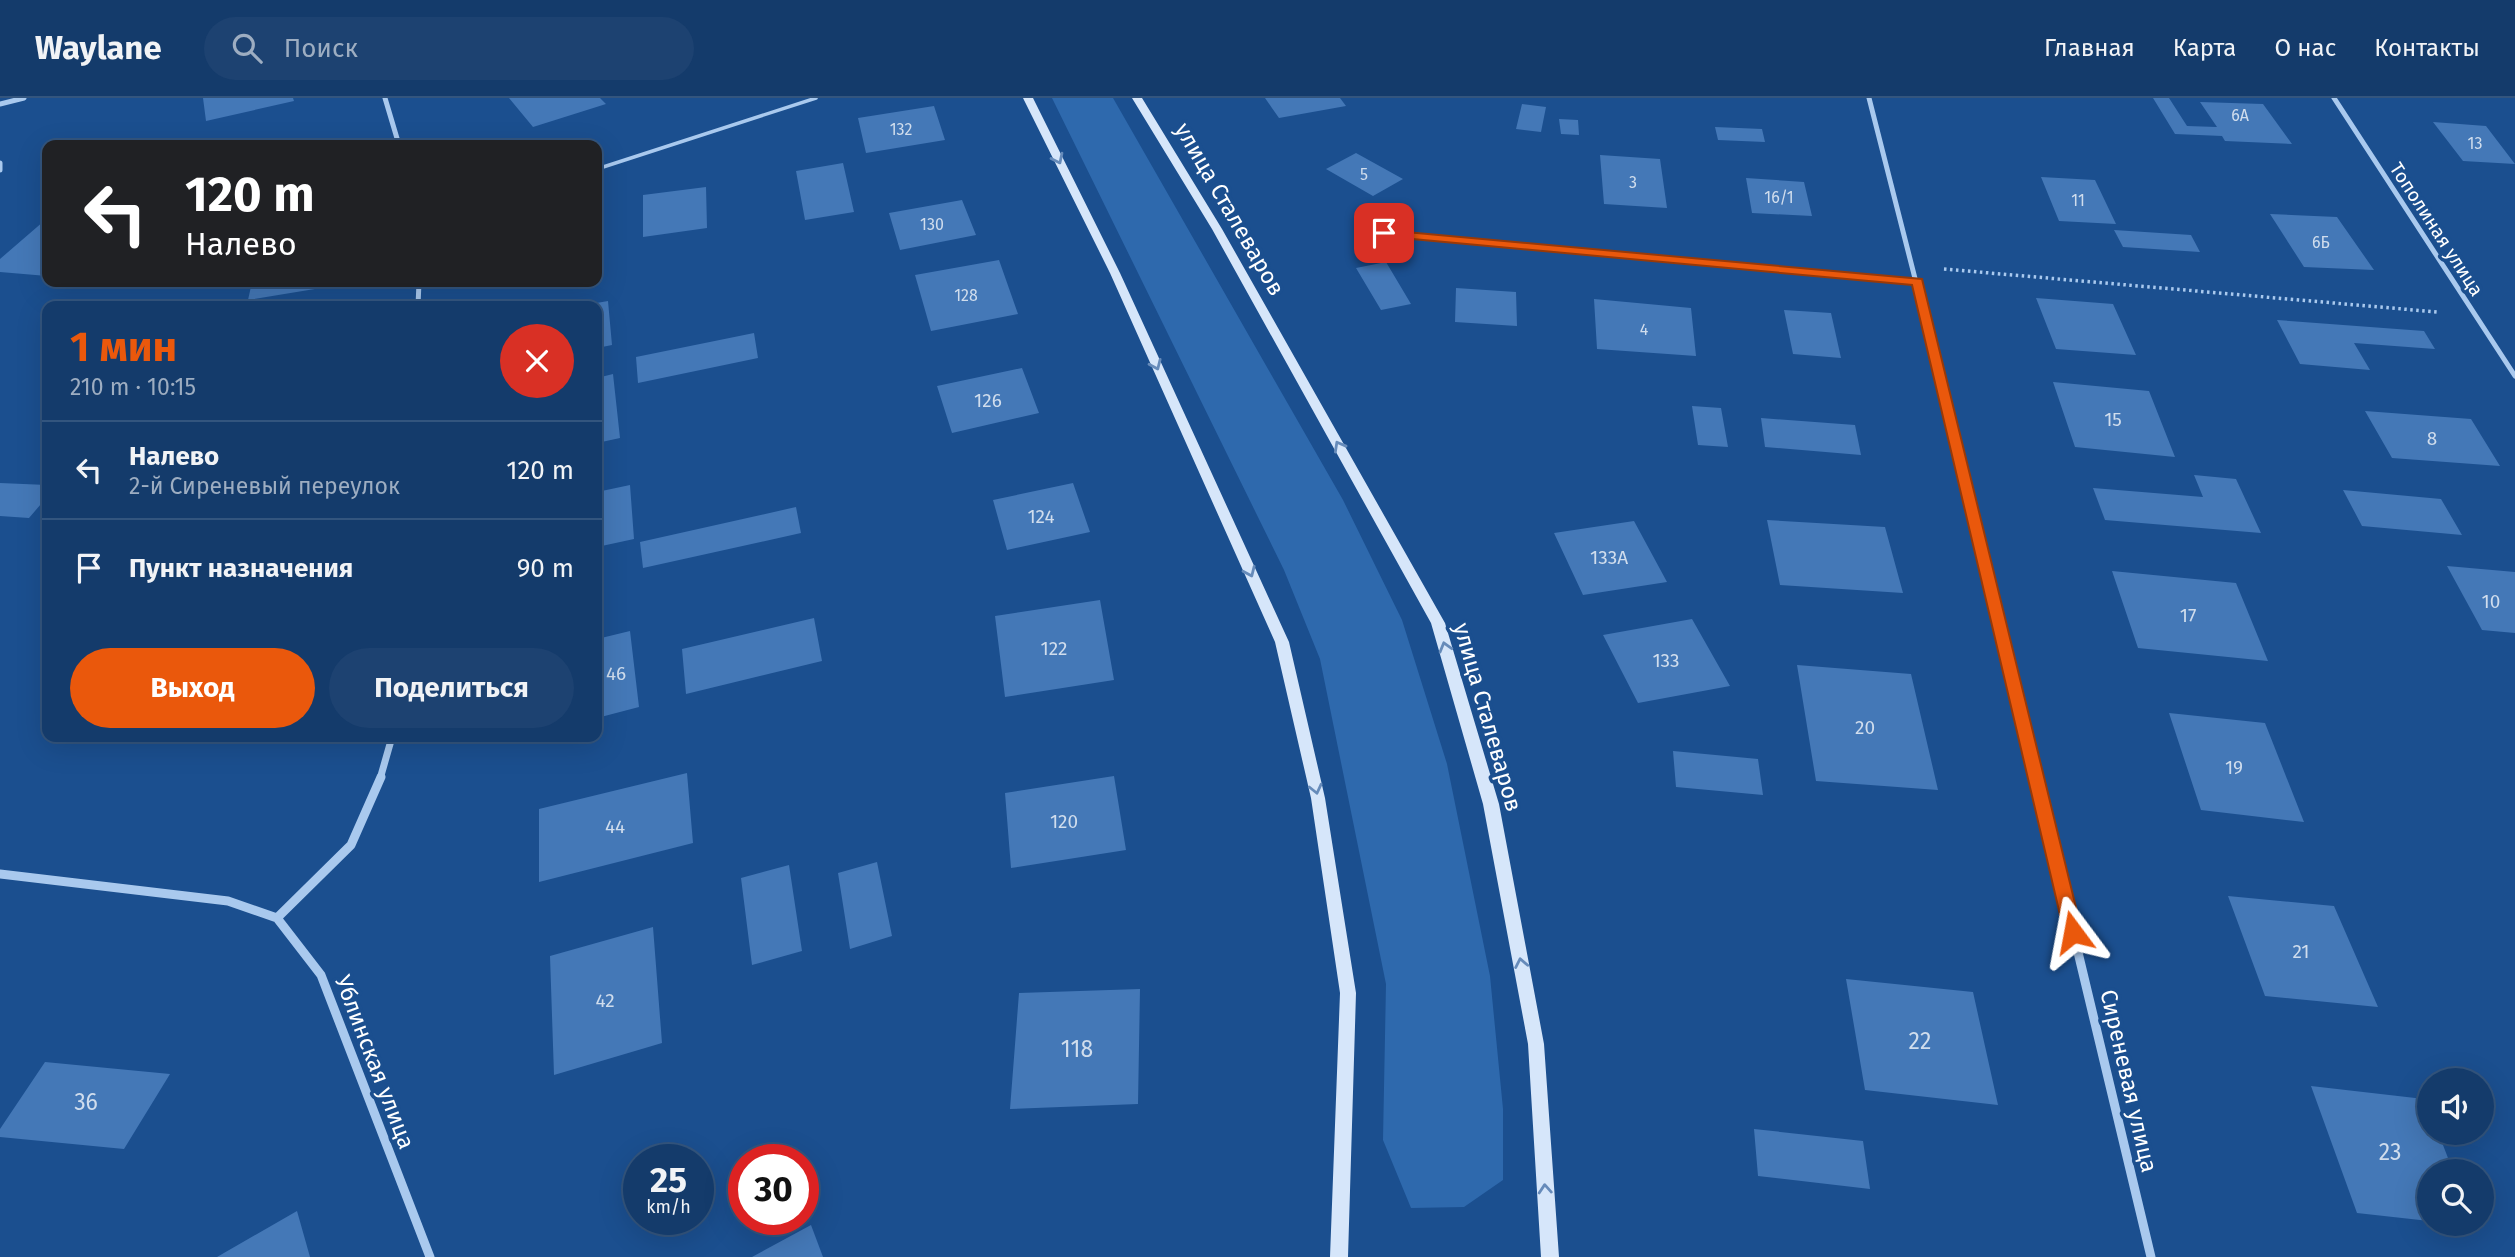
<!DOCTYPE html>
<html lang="ru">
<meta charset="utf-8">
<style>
:root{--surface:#143b6b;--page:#1d4271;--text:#f1f3f6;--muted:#9dadc1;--line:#33557e;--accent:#ea580c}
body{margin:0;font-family:"Fira Sans",sans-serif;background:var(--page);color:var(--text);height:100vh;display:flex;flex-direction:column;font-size:26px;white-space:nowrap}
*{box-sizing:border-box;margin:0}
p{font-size:23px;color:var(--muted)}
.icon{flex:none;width:38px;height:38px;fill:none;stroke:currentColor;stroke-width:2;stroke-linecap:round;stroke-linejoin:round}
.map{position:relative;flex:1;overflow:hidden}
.side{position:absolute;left:42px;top:203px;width:560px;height:441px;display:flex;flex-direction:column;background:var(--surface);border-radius:14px;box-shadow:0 7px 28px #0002,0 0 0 2px var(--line)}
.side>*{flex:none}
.guide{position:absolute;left:42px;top:42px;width:560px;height:147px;border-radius:14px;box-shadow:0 7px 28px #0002,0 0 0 2px var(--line);background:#202124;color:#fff;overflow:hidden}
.tools{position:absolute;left:2417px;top:970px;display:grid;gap:14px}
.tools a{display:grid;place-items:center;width:77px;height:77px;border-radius:50%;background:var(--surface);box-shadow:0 7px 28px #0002,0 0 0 2px var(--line);font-size:35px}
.speed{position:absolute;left:623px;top:1046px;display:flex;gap:14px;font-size:35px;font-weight:700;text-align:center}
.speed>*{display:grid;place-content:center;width:91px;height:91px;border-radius:50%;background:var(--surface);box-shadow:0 7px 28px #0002,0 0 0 2px var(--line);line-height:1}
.speed small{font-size:18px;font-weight:400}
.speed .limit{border:10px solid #d22;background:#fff;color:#111}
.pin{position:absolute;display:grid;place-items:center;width:60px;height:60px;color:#fff;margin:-30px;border-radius:14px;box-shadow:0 4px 10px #0006}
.me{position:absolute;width:77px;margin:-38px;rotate:347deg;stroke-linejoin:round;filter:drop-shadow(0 0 5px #0008)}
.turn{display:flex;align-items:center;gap:24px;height:147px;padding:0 28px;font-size:32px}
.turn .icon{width:91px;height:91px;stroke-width:2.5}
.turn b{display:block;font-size:49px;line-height:60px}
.round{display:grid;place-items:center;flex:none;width:74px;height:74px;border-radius:37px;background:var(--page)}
.headline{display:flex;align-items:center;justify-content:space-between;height:119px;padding:0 28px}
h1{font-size:42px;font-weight:700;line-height:52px;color:var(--accent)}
.cta{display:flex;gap:14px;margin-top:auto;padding:14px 28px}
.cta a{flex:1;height:80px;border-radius:42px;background:var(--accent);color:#fff;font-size:28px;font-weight:700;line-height:80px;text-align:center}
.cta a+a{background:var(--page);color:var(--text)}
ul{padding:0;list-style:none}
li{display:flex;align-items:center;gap:21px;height:98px;padding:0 28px;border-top:2px solid var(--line)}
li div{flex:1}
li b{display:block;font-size:26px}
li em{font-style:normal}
header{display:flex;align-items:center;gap:42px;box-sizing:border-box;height:98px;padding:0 35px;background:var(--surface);border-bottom:2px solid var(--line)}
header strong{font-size:33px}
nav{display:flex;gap:38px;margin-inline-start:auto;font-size:24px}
.search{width:490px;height:63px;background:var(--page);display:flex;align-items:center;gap:18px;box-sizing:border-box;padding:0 24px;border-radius:38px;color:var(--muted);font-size:26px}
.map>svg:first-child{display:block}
.green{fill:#2e69ad}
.building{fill:#4478b7}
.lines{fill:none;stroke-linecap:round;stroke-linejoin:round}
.path{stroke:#a9c9ee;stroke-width:3.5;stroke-dasharray:2.5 3.5;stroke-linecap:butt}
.lane{stroke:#a9c9ee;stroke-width:3.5}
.street-far2{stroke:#a9c9ee;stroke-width:5}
.street-far1{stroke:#a9c9ee;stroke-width:7}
.street{stroke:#a9c9ee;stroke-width:9}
.secondary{fill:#d6e6fa;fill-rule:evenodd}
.oneway{stroke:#668bba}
.route{fill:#ea580c;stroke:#983908;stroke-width:2}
.labels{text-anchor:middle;stroke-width:7;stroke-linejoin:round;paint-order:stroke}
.far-number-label{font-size:16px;fill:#d0dded}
.far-street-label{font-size:19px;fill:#fff;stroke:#1b4f8f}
.number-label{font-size:19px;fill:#d0dded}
.street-label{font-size:23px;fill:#fff;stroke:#1b4f8f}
.near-number-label{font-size:23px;fill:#d0dded}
</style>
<header>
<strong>Waylane</strong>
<div class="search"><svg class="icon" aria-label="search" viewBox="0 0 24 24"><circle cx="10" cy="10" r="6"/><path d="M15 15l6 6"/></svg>Поиск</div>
<nav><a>Главная</a><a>Карта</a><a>О нас</a><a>Контакты</a></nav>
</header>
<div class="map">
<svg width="2515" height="1159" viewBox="0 0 2515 1159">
<rect width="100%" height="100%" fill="#1b4f8f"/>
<path class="green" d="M1052 0H1113L1343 402 1402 522 1447 666 1490 878 1503 1011V1082L1464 1109 1411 1110 1383 1042 1386 886 1320 561 1284 472Z"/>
<path class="building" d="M203 0H293L294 3 206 23Z
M509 0H600L606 6 533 29Z
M1265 0H1340L1346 8 1279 20Z
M2153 0H2169L2187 28 2217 29 2200 4 2263 6 2292 46 2225 43 2222 38 2175 36Z
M1522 6 1546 9 1541 34 1516 31Z
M934 8 945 42 866 55 858 20Z
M1559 21 1578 22 1579 37 1561 36Z
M2433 24 2486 28 2515 66 2463 63Z
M1715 29 1762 31 1765 44 1718 42Z
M1356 55 1403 81 1373 98 1326 71Z
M1600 57 1660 61 1667 110 1604 106Z
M843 65 854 114 805 122 796 73Z
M2041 79 2095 82 2116 126 2059 123Z
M1746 80 1804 84 1812 118 1752 115Z
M706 89 707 130 643 139V97Z
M962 102 976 137 900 152 889 115Z
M2270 116 2337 119 2374 172 2304 169Z
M44 123H47V178L0 174V161Z
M2114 132 2191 137 2200 154 2123 149Z
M999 162 1018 216 931 233 915 177Z
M1386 164 1411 206 1381 212 1356 170Z
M252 184H328L327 189 248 202Z
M1456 190 1516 194 1517 228 1455 224Z
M2036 200 2113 206 2136 257 2056 251Z
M1594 201 1691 210 1696 258 1597 251Z
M608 203 612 247 597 250V208L585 207Z
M1784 212 1831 215 1841 260 1793 256Z
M2277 222 2424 233 2435 251 2354 245 2370 272 2300 266Z
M754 235 758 260 638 285 636 259Z
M1022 270 1039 315 952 335 937 288Z
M613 276 620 340 597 345V280Z
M2053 284 2149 293 2175 359 2075 349Z
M1692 308 1721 310 1728 349 1698 347Z
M2365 313 2471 321 2500 368 2392 360Z
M1761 320 1855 327 1861 357 1765 349Z
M2194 377 2236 381 2261 435 2105 422 2093 390 2203 399Z
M0 385 47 387V399L29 420 0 418Z
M1073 385 1090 434 1007 452 993 402Z
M630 387 634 441 597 449V394Z
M2343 392 2441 401 2462 437 2362 428Z
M796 409 801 435 643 470 640 444Z
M1767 422 1885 429 1903 495 1780 487Z
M1634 423 1667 484 1583 497 1554 435Z
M2447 468 2515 474V535L2482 532Z
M2112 473 2236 485 2268 563 2138 550Z
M1100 502 1114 582 1005 599 995 518Z
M814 520 822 563 686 596 682 551Z
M1692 521 1730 588 1638 605 1603 537Z
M630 533 639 609 597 620V541Z
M1797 567 1911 576 1938 692 1816 683Z
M2169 615 2265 625 2304 724 2201 712Z
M1673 653 1758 661 1763 697 1676 689Z
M687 675 693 745 539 784V711Z
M1114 678 1126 752 1011 770 1005 695Z
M877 764 892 838 850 851 838 775Z
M789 767 802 853 752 867 741 780Z
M2228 798 2334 808 2378 909 2265 898Z
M653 829 662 945 554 977 550 858Z
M1846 881 1973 894 1998 1007 1865 992Z
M1140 891 1138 1006 1010 1011 1019 895Z
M45 964 170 976 124 1051 0 1039V1031Z
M2311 988 2424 1001 2429 1014V1034H2438L2453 1073H2429V1123L2357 1115Z
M1754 1031 1863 1043 1870 1091 1758 1078Z
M297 1113 310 1159H217Z
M811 1127 823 1159H752Z"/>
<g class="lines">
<path class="path" d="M1944 171 2437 214"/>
<path class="lane" d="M597 71 816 0
M1384 135 1918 184"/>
<path class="street-far2" d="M385 0 399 47
M1869 0 1946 302
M2334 0 2515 278
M0 6 24 0
M0 65V72
M418 208 419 184"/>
<path class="street-far1" d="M1946 300 2037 681
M380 681 392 639"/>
<path class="street" d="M2036 679 2151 1159
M0 776 228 803 277 820 321 877 430 1159
M277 820 351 747 381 679"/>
<path class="secondary" d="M1023 0H1033L1120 175 1289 544 1325 700 1356 895 1348 1159H1330L1340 895 1311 700 1275 544 1110 175Z
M1132 0H1142L1222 131 1445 525 1499 706 1544 946 1559 1159H1541L1528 946 1483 706 1431 525 1212 131Z"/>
</g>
<defs><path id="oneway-chevron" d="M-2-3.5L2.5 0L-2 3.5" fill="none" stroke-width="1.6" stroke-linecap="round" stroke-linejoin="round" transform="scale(1.75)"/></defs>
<g class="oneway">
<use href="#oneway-chevron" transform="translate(1058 61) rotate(64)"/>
<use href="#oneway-chevron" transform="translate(1156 267) rotate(66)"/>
<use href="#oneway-chevron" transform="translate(1339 348) rotate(-119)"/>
<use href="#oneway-chevron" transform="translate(1250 474) rotate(66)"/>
<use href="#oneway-chevron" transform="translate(1445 549) rotate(-106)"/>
<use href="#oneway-chevron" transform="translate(1316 691) rotate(77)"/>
<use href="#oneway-chevron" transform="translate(1521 865) rotate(-101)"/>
<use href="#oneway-chevron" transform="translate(1545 1091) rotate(-94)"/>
</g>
<path class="route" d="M1384 132 1922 181 2082 834 2080 840H2067L2064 834 1912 187 1380 138V133Z"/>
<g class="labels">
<g class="far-number-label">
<text x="2240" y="23">6А</text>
<text x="901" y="37">132</text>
<text x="2475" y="51">13</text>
<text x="1364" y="82">5</text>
<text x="1633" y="90">3</text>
<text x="1779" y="105">16/1</text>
<text x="2078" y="108">11</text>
<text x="932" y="132">130</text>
<text x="2321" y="150">6Б</text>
<text x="966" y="203">128</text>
<text x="1644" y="237">4</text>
</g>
<g class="far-street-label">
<text transform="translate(2437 131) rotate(57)" y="7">Тополиная улица</text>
</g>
<g class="number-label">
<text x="988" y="309">126</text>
<text x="2113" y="328">15</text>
<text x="2432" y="347">8</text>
<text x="1041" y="425">124</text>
<text x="1609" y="466">133А</text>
<text x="2491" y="510">10</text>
<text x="2188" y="524">17</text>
<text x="1054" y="557">122</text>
<text x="1666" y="569">133</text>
<text x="616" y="582">46</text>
<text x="1865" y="636">20</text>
<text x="2234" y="676">19</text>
<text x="1064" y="730">120</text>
<text x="615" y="735">44</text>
<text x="2301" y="860">21</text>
<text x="605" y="909">42</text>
</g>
<g class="street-label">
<text transform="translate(1230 111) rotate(60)" y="8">улица Сталеваров</text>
<text transform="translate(1488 619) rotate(74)" y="8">улица Сталеваров</text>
<text transform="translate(375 964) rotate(69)" y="8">Ублинская улица</text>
<text transform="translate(2129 983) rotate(77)" y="8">Сиреневая улица</text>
</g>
<g class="near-number-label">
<text x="1920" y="951">22</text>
<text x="1077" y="959">118</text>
<text x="86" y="1012">36</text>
<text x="2390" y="1062">23</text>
</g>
</g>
</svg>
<div class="tools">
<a><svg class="icon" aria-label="sound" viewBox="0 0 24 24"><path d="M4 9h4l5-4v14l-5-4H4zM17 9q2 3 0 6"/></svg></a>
<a><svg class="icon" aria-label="search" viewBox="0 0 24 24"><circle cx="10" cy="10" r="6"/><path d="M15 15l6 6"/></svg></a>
</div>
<div class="speed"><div>25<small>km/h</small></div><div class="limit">30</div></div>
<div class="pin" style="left:1384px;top:135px;background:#d93025"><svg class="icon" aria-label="arrive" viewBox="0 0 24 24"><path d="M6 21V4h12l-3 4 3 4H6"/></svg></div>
<svg class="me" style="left:2073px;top:834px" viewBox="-20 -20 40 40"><path d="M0-17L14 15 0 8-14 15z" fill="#ea580c" stroke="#fff" stroke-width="4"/></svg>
<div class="guide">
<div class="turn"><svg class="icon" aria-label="left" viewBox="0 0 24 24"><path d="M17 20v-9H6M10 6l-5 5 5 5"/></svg><div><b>120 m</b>Налево</div></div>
</div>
<section class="side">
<div class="headline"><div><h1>1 мин</h1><p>210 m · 10:15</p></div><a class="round" style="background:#d93025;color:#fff"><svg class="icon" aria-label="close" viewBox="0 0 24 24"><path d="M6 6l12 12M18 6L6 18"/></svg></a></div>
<ul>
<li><svg class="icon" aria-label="left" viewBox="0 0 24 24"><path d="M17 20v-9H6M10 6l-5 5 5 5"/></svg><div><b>Налево</b><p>2-й Сиреневый переулок</p></div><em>120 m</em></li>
<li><svg class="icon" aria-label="arrive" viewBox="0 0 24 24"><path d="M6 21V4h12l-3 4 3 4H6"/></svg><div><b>Пункт назначения</b></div><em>90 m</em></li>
</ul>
<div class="cta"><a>Выход</a><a>Поделиться</a></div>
</section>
</div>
